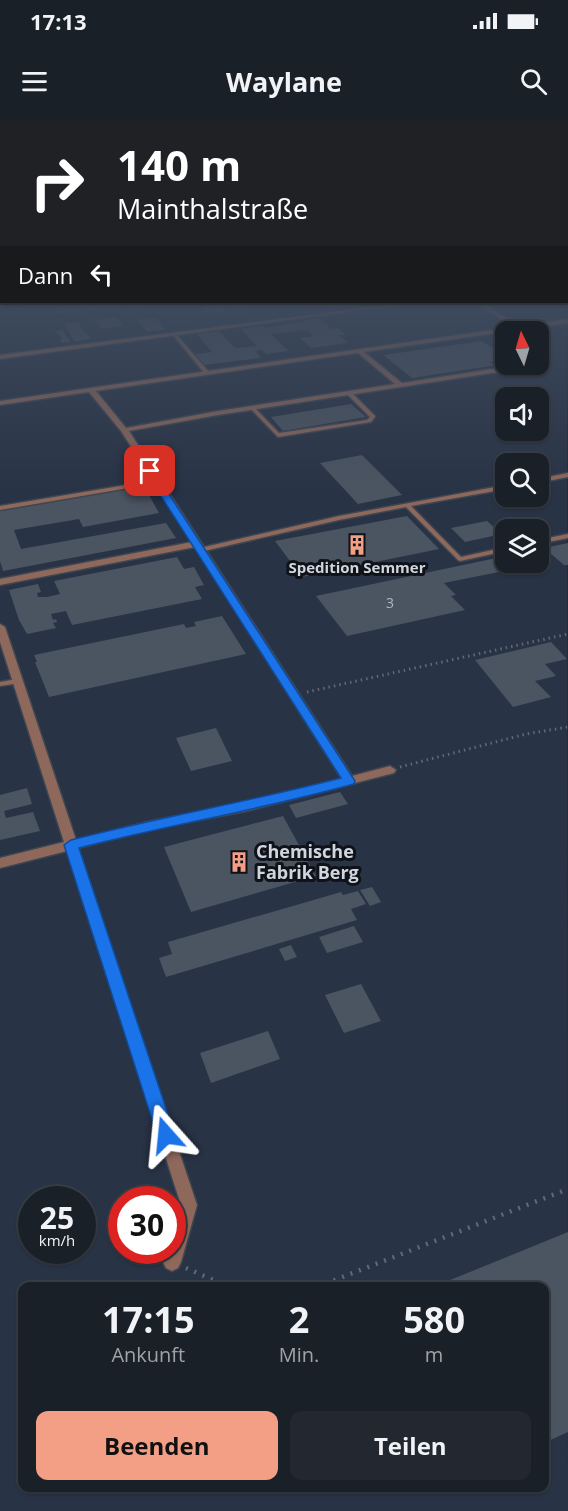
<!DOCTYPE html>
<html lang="de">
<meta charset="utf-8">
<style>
:root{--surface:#1a2028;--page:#232830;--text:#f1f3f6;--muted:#9fa3a8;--line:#383e45;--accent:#f39f86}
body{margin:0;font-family:"Open Sans",sans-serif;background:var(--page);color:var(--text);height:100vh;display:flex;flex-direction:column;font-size:22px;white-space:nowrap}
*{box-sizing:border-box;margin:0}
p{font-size:20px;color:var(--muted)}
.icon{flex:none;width:33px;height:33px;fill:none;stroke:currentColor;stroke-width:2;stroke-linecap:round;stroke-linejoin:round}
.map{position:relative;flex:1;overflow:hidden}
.sheet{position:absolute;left:18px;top:1162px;width:531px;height:210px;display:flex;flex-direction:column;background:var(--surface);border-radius:12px;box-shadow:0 2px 4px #0004,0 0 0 2px var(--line)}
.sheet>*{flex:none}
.guide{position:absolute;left:0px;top:0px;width:568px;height:183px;box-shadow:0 2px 4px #0004,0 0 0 2px var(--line);background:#202124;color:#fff;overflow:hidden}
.needle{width:39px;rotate:355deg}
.tools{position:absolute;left:495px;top:201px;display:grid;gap:12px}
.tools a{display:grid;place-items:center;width:54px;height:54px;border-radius:12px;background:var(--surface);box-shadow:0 2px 4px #0004,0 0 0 2px var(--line);font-size:30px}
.speed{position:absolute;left:18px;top:1066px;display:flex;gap:12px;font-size:30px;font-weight:700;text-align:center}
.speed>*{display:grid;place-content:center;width:78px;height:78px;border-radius:50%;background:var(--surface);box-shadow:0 2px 4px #0004,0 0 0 2px var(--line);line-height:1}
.speed small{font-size:15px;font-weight:400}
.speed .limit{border:9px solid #d22;background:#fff;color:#111}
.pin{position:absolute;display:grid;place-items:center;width:51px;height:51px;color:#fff;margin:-26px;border-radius:12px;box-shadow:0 3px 9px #0006}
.me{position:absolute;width:66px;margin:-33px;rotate:342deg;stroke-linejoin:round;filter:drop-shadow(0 0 4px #0008)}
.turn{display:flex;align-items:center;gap:21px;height:126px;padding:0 18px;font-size:27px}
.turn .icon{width:78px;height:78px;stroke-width:2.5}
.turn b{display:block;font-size:42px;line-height:51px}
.then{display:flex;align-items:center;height:57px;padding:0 18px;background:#0003;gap:12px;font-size:22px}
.eta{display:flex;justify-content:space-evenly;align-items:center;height:102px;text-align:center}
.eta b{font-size:36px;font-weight:700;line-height:42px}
.primary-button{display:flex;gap:12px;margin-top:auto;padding:12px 18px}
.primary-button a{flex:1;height:69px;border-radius:12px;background:var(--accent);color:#111;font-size:24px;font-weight:700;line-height:69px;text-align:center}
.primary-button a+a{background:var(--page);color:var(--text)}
.status{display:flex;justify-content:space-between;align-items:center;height:42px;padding:0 30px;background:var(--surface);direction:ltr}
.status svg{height:16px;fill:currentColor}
header{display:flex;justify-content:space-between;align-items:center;height:78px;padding:0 18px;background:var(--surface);font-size:27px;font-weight:700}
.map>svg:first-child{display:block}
.built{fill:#283345;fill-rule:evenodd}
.building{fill:#4b5461}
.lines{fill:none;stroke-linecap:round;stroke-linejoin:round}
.service-casing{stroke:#3e4651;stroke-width:3}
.minor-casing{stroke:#3e4651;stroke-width:3}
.primary-casing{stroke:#3e4651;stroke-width:3}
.path-far2{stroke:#626973;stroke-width:1.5;stroke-dasharray:1 2;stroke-linecap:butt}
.path-far1{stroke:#626973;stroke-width:3;stroke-dasharray:1.5 4;stroke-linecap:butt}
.path{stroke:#626973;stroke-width:4.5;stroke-dasharray:2 7;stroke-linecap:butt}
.service{fill:#8f685c;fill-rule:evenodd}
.minor{fill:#8f685c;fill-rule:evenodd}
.primary{fill:#f6a48d;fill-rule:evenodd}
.route{fill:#1a73e8;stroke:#114b97;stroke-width:1.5}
.labels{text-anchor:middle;stroke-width:6;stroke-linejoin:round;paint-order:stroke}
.far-number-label{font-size:14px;fill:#b0b6bf}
.far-poi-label{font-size:15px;font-weight:bold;fill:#d1d6de;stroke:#0f1218}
.poi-label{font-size:18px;font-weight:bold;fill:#d1d6de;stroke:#0f1218;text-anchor:start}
</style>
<div class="status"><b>17:13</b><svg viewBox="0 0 49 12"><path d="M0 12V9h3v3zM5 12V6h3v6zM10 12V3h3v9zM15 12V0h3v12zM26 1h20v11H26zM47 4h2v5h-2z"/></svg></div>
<header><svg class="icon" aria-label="menu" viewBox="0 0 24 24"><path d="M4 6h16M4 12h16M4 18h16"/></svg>Waylane<svg class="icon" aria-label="search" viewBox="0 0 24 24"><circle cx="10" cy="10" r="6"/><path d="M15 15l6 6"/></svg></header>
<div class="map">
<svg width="568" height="1391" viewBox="0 0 568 1391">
<rect width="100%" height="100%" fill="#222a36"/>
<path class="built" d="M567 178 568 1391H0V183L567 182ZM506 212H538V244H506ZM506 278H538V310H506ZM506 344H538V376H506ZM506 410H538V442H506ZM32 1080H82V1131H32ZM122 1080H172V1131H122ZM22 1167H544V1368H22Z"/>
<path class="building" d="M99 182H139L147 184 141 185 146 190 131 192 126 186 57 194 53 188Z
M247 182 254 188 237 190 229 183Z
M321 182H352L357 185 330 189Z
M222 184 229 191 207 194 201 187Z
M116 197 123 206 102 209 95 200Z
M156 198 166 210 147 212 137 200Z
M319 198 331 209 338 208 346 215H339L348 223 311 228 300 218 314 216 307 210 271 214 289 231 266 234 262 230 255 231 261 238 204 245 194 234 212 232 197 214 219 211 235 228 257 226 241 209 263 206 265 208Z
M78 202 84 212 92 218 75 222 63 203Z
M63 210 65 214 71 222 61 223V217L55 211Z
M482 221 506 236V239L489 242 497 245 412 258 383 235Z
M351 284 366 297 283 311 271 297Z
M362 335 402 375 358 384 320 343Z
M144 366 159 393 83 407 79 399 14 410 21 429 166 403 176 418 3 451 0 441V391Z
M407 396 439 429 302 457 275 421Z
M487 401 502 414 465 422 451 408Z
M568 423V445H564L544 428Z
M177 437 184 449 194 447 204 465 195 467 202 479 72 505 66 491 51 494 53 500 56 499 57 502 53 503 56 508 27 514 19 500 9 470 38 464 41 472 37 473 38 477H47L60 474 54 461Z
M501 437 514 449 444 463 456 475 451 476 465 490 347 516 316 476Z
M222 496 246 534 49 577 35 542H37L34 535 184 504 186 508 196 506 194 502Z
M551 522 567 539 545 544 556 556 535 561 551 577 513 587 475 540Z
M216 608 232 641 191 651 176 618Z
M27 668 32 684 4 691 6 698 33 692 40 711 0 720V675Z
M340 672 348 684 296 698 289 685Z
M283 696 316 756 191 792 164 727Z
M372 767 381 782 370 786 360 770Z
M358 771 366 784 351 789 357 800 166 857 159 838 172 834 168 822 341 772 343 775Z
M354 806 363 822 327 833 319 817Z
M291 825 297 837 285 841 279 829Z
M361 864 381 901 344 913 325 875Z
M268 911 280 939 211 963 200 933Z
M568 1112V1312L544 1323V1167H433Z"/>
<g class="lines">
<g class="service-casing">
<path id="service" d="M173 213H175L209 252V254H205L173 215Z
M347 272H351L375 296V297L371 302 278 317 250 288 254 287 279 313 367 300 370 297 347 274Z
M568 353V357L538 363V359Z
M156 360 158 361V363L0 390V386Z
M506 365V369L411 386 461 437 506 427V431L460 441 458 440 406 387 339 400 200 432 197 430 200 428 339 396Z
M568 414V418L538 424V420Z
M17 559H20L21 561 20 563 0 566V562Z"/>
</g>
<g class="minor-casing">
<path id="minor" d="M412 182H424L0 239V235Z
M474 182H480L520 206 567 199 568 203 364 232 402 263 492 249H528V251L526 252 492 253 218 295 129 311 352 656 390 646 396 650 394 653 246 691 152 709 78 728 197 1085 181 1142 178 1148 172 1151 166 1148 163 1142 167 1131H172V1112L181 1085 67 731 0 748V738L64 722 0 522V504L5 507 76 720 152 701 246 683 342 659 195 427 0 465V459L192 422 121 311 89 272 0 285V281L513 207ZM358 233 395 264 218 291 126 308 96 271Z"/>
</g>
<g class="primary-casing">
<path id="primary" d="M0 179 2 182H5L0 184Z"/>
</g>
<path class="path-far2" d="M11 183 24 182
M8 188 26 189 36 182"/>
<path class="path-far1" d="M307 572 568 514
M400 647 526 614 568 607"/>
<path class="path" d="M186 1148 229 1167
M317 1167 568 1069"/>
<use href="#service" class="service"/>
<use href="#minor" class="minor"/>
<use href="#primary" class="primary"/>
</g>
<linearGradient id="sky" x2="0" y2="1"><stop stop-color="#13171e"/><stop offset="0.48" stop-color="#3e4a5d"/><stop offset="1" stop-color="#3e4a5d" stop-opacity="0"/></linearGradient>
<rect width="568" height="373" fill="url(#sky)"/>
<path class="route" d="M150 348 154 351 355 661 354 664C263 689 170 705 79 728L175 1015 172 1021 166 1023 160 1021 157 1015 64 725 71 720C161 697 251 681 341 658L145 351Z"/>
<defs>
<g id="building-bare" transform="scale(1.62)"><path d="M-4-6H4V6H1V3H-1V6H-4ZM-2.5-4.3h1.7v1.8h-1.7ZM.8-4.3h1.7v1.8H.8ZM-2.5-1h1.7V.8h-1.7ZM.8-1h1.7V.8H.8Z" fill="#f39f86" stroke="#0f1218" stroke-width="2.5" paint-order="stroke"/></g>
</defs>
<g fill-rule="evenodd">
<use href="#building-bare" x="357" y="425"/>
<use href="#building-bare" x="239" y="742"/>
</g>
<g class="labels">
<g class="far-number-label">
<text x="390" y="488">3</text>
</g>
<g class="far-poi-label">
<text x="357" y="453">Spedition Semmer</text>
</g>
<g class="poi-label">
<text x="256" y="738">Chemische<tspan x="256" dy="21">Fabrik Berg</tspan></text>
</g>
</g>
</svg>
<div class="tools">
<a><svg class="needle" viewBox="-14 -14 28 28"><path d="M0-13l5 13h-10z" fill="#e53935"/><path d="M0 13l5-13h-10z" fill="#9fa3a8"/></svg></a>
<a><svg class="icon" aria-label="sound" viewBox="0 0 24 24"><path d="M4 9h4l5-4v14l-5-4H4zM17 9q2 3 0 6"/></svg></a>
<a><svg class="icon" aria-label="search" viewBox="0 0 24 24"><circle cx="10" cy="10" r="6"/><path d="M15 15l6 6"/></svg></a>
<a><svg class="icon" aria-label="layers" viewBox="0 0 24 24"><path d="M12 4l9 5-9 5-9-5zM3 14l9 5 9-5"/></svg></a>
</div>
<div class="speed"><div>25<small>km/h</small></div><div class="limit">30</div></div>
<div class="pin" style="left:150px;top:351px;background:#d93025"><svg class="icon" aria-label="arrive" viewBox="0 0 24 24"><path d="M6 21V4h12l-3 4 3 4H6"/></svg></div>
<svg class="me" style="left:166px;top:1015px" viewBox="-20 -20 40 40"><path d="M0-17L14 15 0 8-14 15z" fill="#1a73e8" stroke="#fff" stroke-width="4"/></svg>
<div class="guide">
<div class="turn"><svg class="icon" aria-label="right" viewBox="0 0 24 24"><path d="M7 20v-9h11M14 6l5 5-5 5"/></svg><div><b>140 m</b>Mainthalstraße</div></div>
<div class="then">Dann<svg class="icon" aria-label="left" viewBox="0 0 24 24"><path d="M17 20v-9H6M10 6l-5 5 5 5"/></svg></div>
</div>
<section class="sheet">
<div class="eta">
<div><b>17:15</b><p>Ankunft</p></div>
<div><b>2</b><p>Min.</p></div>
<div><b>580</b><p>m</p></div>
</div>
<div class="primary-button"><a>Beenden</a><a>Teilen</a></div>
</section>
</div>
